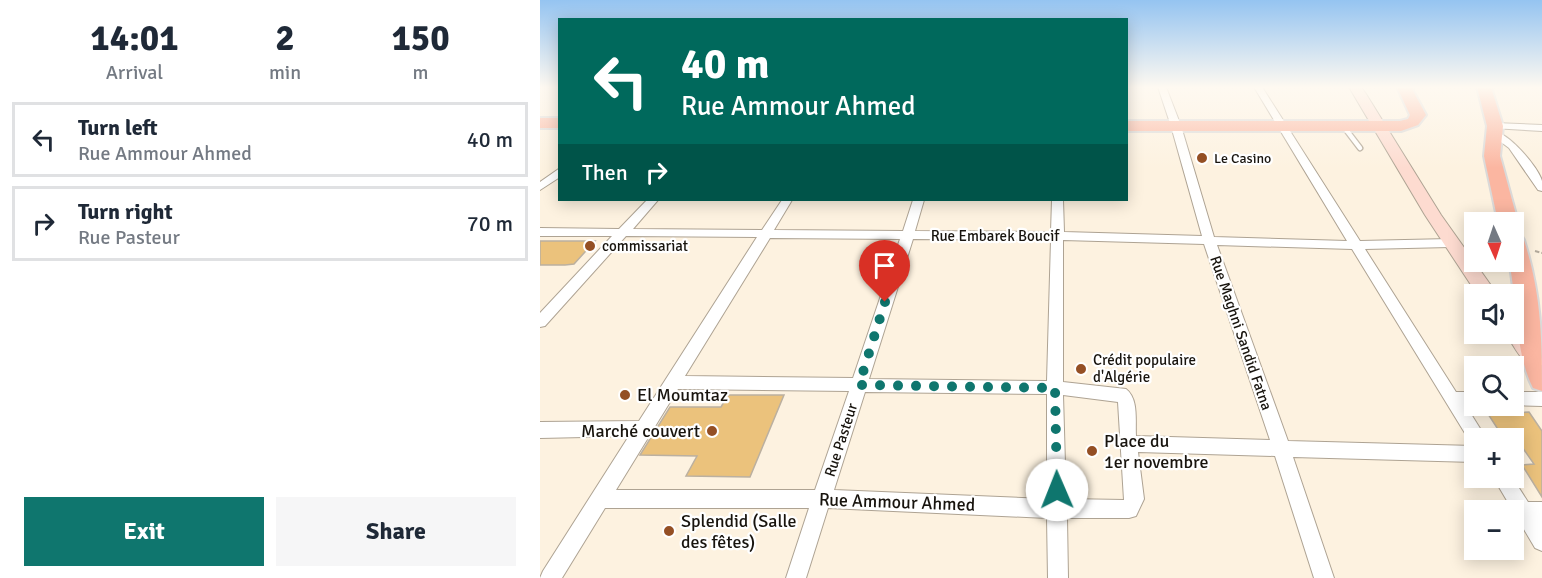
<!DOCTYPE html>
<meta charset="utf-8">
<style>
:root{--surface:#fff;--page:#f6f6f7;--text:#1f2937;--muted:#747a83;--line:#e0e1e3;--accent:#0f766e}
body{margin:0;font-family:Signika,sans-serif;background:var(--page);color:var(--text);height:100vh;display:flex;flex-direction:column;font-size:22px;white-space:nowrap}
*{box-sizing:border-box;margin:0}
p{font-size:20px;color:var(--muted)}
.icon{flex:none;width:33px;height:33px;fill:none;stroke:currentColor;stroke-width:2;stroke-linecap:round;stroke-linejoin:round}
.map{position:relative;flex:1;overflow:hidden}
.sheet{display:flex;flex-direction:column;background:var(--surface);width:540px}
.sheet>*{flex:none}
.top-card{position:absolute;left:18px;top:18px;width:570px;height:183px;border-radius:0px;box-shadow:0 3px 15px #0003;background:#00695c;color:#fff;overflow:hidden}
.needle{width:39px;rotate:177deg}
.fabs{position:absolute;left:924px;top:212px;display:grid;gap:12px}
.fabs a{display:grid;place-items:center;width:60px;height:60px;border-radius:0px;background:var(--surface);box-shadow:0 3px 15px #0003;font-size:30px}
.pin{position:absolute;display:grid;place-items:center;width:51px;height:51px;color:#fff;margin:-62px -26px;border-radius:50% 50% 50% 0;rotate:-45deg;box-shadow:0 0 6px #0007}
.pin .icon{rotate:45deg}
.me{position:absolute;width:66px;margin:-33px;rotate:359deg;stroke-linejoin:round;filter:drop-shadow(0 0 4px #0008)}
.turn{display:flex;align-items:center;gap:21px;height:126px;padding:0 24px;font-size:27px}
.turn .icon{width:78px;height:78px;stroke-width:2.5}
.turn b{display:block;font-size:42px;line-height:51px}
.then{display:flex;align-items:center;height:57px;padding:0 24px;background:#0003;gap:12px;font-size:22px}
.eta{display:flex;justify-content:space-evenly;align-items:center;height:102px;text-align:center}
.eta b{font-size:36px;font-weight:700;line-height:42px}
.cta{display:flex;gap:12px;margin-top:auto;padding:12px 24px}
.cta a{flex:1;height:69px;border-radius:0px;background:var(--accent);color:#fff;font-size:24px;font-weight:700;line-height:69px;text-align:center}
.cta a+a{background:var(--page);color:var(--text)}
ul{padding:0;list-style:none}
li{display:flex;align-items:center;gap:18px;height:75px;margin:0 12px 9px;padding:0 12px;border:3px solid var(--line);border-radius:0px}
li div{flex:1}
li b{display:block;font-size:22px}
li em{font-style:normal}
main{display:flex;flex:1;min-height:0}
.map>svg:first-child{display:block}
.building{fill:#ebc27c;stroke:#bbb0a0;stroke-width:1.5}
.lines{fill:none;stroke-linecap:round;stroke-linejoin:round}
.lane-casing{stroke:#aea393;stroke-width:7}
.street-casing{stroke:#aea393;stroke-width:2}
.secondary-casing{stroke:#aea393;stroke-width:2}
.primary-casing{stroke:#dad9d8;stroke-width:4}
.path{stroke:#b3aa9c;stroke-width:2;stroke-dasharray:4.5 2;stroke-linecap:butt}
.lane{stroke:#fff;stroke-width:4.5}
.street{fill:#fff;fill-rule:evenodd}
.secondary{fill:#fddbd0;fill-rule:evenodd}
.primary{fill:#fbb6a1;fill-rule:evenodd}
.route{stroke:#0f766e;stroke-width:10;stroke-dasharray:0 18}
.poi-dot{fill:#944f24;stroke:#fff;stroke-width:2}
.labels{text-anchor:middle;stroke-width:4.5;stroke-linejoin:round;paint-order:stroke}
.far-poi-label{font-size:14px;fill:#18140e;stroke:#fff;text-anchor:start}
.street-label{font-size:15px;fill:#18140e;stroke:#fff}
.poi-label{font-size:15px;fill:#18140e;stroke:#fff;text-anchor:start}
.near-poi-label{font-size:18px;fill:#18140e;stroke:#fff;text-anchor:start}
.near-street-label{font-size:18px;fill:#18140e;stroke:#fff}
</style>
<main>
<section class="sheet">
<div class="eta">
<div><b>14:01</b><p>Arrival</p></div>
<div><b>2</b><p>min</p></div>
<div><b>150</b><p>m</p></div>
</div>
<ul>
<li><svg class="icon" aria-label="left" viewBox="0 0 24 24"><path d="M17 20v-9H6M10 6l-5 5 5 5"/></svg><div><b>Turn left</b><p>Rue Ammour Ahmed</p></div><em>40 m</em></li>
<li><svg class="icon" aria-label="right" viewBox="0 0 24 24"><path d="M7 20v-9h11M14 6l5 5-5 5"/></svg><div><b>Turn right</b><p>Rue Pasteur</p></div><em>70 m</em></li>
</ul>
<div class="cta"><a>Exit</a><a>Share</a></div>
</section>
<div class="map">
<svg width="1002" height="578" viewBox="0 0 1002 578">
<rect width="100%" height="100%" fill="#fdf2e0"/>
<path class="building" d="M0 241H55L34 264 25 265H0Z
M188 395H244L210 477 146 476 157 456 100 455 130 407H181Z
M989 412 1002 431V497L982 465 994 464 973 434H961L948 414Z"/>
<g class="lines">
<g class="lane-casing">
<path id="lane" d="M804 127 820 148"/>
</g>
<g class="street-casing">
<path id="street" d="M618 87H626L641 126 674 237 807 241 714 87H722L820 241 910 239 916 243 910 247 825 249 916 392H934V405H936L926 406 946 438H934V445L931 443 812 249 677 245 748 441 934 446V462L753 457 794 578H774L735 456 598 452 604 499 596 516 589 518H527L528 578H508L507 518 288 508 266 578H246L269 508H65L22 578H0L3 571 89 436 0 438V422L99 421 217 237 86 236 5 326 0 327V313L72 236H0V228L79 229 107 200H118L93 229 222 230 242 200H252L234 230 363 231 373 200H384L375 231 511 232 512 200H523L524 232 662 236 631 126ZM230 238 360 239 313 378 145 376ZM373 239 511 240 507 381 329 379ZM523 240 664 244 730 440 596 436C595 421 599 399 586 389L523 382ZM138 389 309 391 275 490H76ZM325 392 507 394V499L294 490ZM523 395 578 402 584 500 526 499Z
M955 123 1002 125V131L952 128V124Z
M953 132C967 130 999 168 1002 181 1002 185 1002 188 1002 191L998 190 969 148 953 136Z
M20 168V177L0 190V182Z
M974 392H1002V406L972 405H974Z
M953 477H972L988 502H1002V551L995 548Z"/>
</g>
<g class="secondary-casing">
<path id="secondary" d="M809 87H821L826 94 901 215 957 294H937L885 215Z
M974 322C990 327 1002 349 1002 365 984 371 976 348 967 336L965 333H974Z"/>
</g>
<g class="primary-casing">
<path id="primary" d="M857 87H871L886 115 878 125 861 131H586V121H860L868 119 870 115Z
M937 87H951L963 126 960 156 978 222 975 226 974 222H958L944 156 947 126Z
M0 118H20V128H0Z
M974 234 981 235 984 240C1001 294 1002 335 1002 391L993 388C975 353 977 300 969 261H974Z"/>
</g>
<path class="path" d="M995 251 1002 253"/>
<use href="#lane" class="lane"/>
<use href="#street" class="street"/>
<use href="#secondary" class="secondary"/>
<use href="#primary" class="primary"/>
</g>
<linearGradient id="sky" x2="0" y2="1"><stop stop-color="#95c4f1"/><stop offset="0.52" stop-color="#fef9f1"/><stop offset="1" stop-color="#fef9f1" stop-opacity="0"/></linearGradient>
<rect width="1002" height="168" fill="url(#sky)"/>
<g class="lines">
<path class="route" d="M345 302 319 385 515 388 517 490"/>
</g>
<g class="poi-dot">
<circle cx="662" cy="158" r="6"/>
<circle cx="50" cy="246" r="6"/>
<circle cx="541" cy="369" r="6"/>
<circle cx="85" cy="395" r="6"/>
<circle cx="172" cy="431" r="6"/>
<circle cx="552" cy="451" r="6"/>
<circle cx="129" cy="531" r="6"/>
</g>
<g class="labels">
<g class="far-poi-label">
<text x="674" y="163">Le Casino</text>
</g>
<g class="street-label">
<text x="455" y="241">Rue Embarek Boucif</text>
<text transform="translate(701 333) rotate(71)" y="5">Rue Maghni Sandid Fatna</text>
<text transform="translate(301 440) rotate(-72)" y="5">Rue Pasteur</text>
</g>
<g class="poi-label">
<text x="62" y="251">commissariat</text>
<text x="553" y="365">Crédit populaire<tspan x="553" dy="17">d'Algérie</tspan></text>
</g>
<g class="near-poi-label">
<text x="97" y="401">El Moumtaz</text>
<text x="160" y="437" text-anchor="end">Marché couvert</text>
<text x="564" y="447">Place du<tspan x="564" dy="21">1er novembre</tspan></text>
<text x="141" y="527">Splendid (Salle<tspan x="141" dy="21">des fêtes)</tspan></text>
</g>
<g class="near-street-label">
<text transform="translate(357 502) rotate(2)" y="6">Rue Ammour Ahmed</text>
</g>
</g>
</svg>
<div class="fabs">
<a><svg class="needle" viewBox="-14 -14 28 28"><path d="M0-13l5 13h-10z" fill="#e53935"/><path d="M0 13l5-13h-10z" fill="#747a83"/></svg></a>
<a><svg class="icon" aria-label="sound" viewBox="0 0 24 24"><path d="M4 9h4l5-4v14l-5-4H4zM17 9q2 3 0 6"/></svg></a>
<a><svg class="icon" aria-label="search" viewBox="0 0 24 24"><circle cx="10" cy="10" r="6"/><path d="M15 15l6 6"/></svg></a>
<a>+</a>
<a>−</a>
</div>
<div class="pin" style="left:345px;top:302px;background:#d93025"><svg class="icon" aria-label="arrive" viewBox="0 0 24 24"><path d="M6 21V4h12l-3 4 3 4H6"/></svg></div>
<svg class="me" style="left:517px;top:490px" viewBox="-20 -20 40 40"><circle r="19" fill="#fff"/><path d="M0-13L10 11 0 6-10 11z" fill="#0f766e"/></svg>
<div class="top-card">
<div class="turn"><svg class="icon" aria-label="left" viewBox="0 0 24 24"><path d="M17 20v-9H6M10 6l-5 5 5 5"/></svg><div><b>40 m</b>Rue Ammour Ahmed</div></div>
<div class="then">Then<svg class="icon" aria-label="right" viewBox="0 0 24 24"><path d="M7 20v-9h11M14 6l5 5-5 5"/></svg></div>
</div>
</div>
</main>
